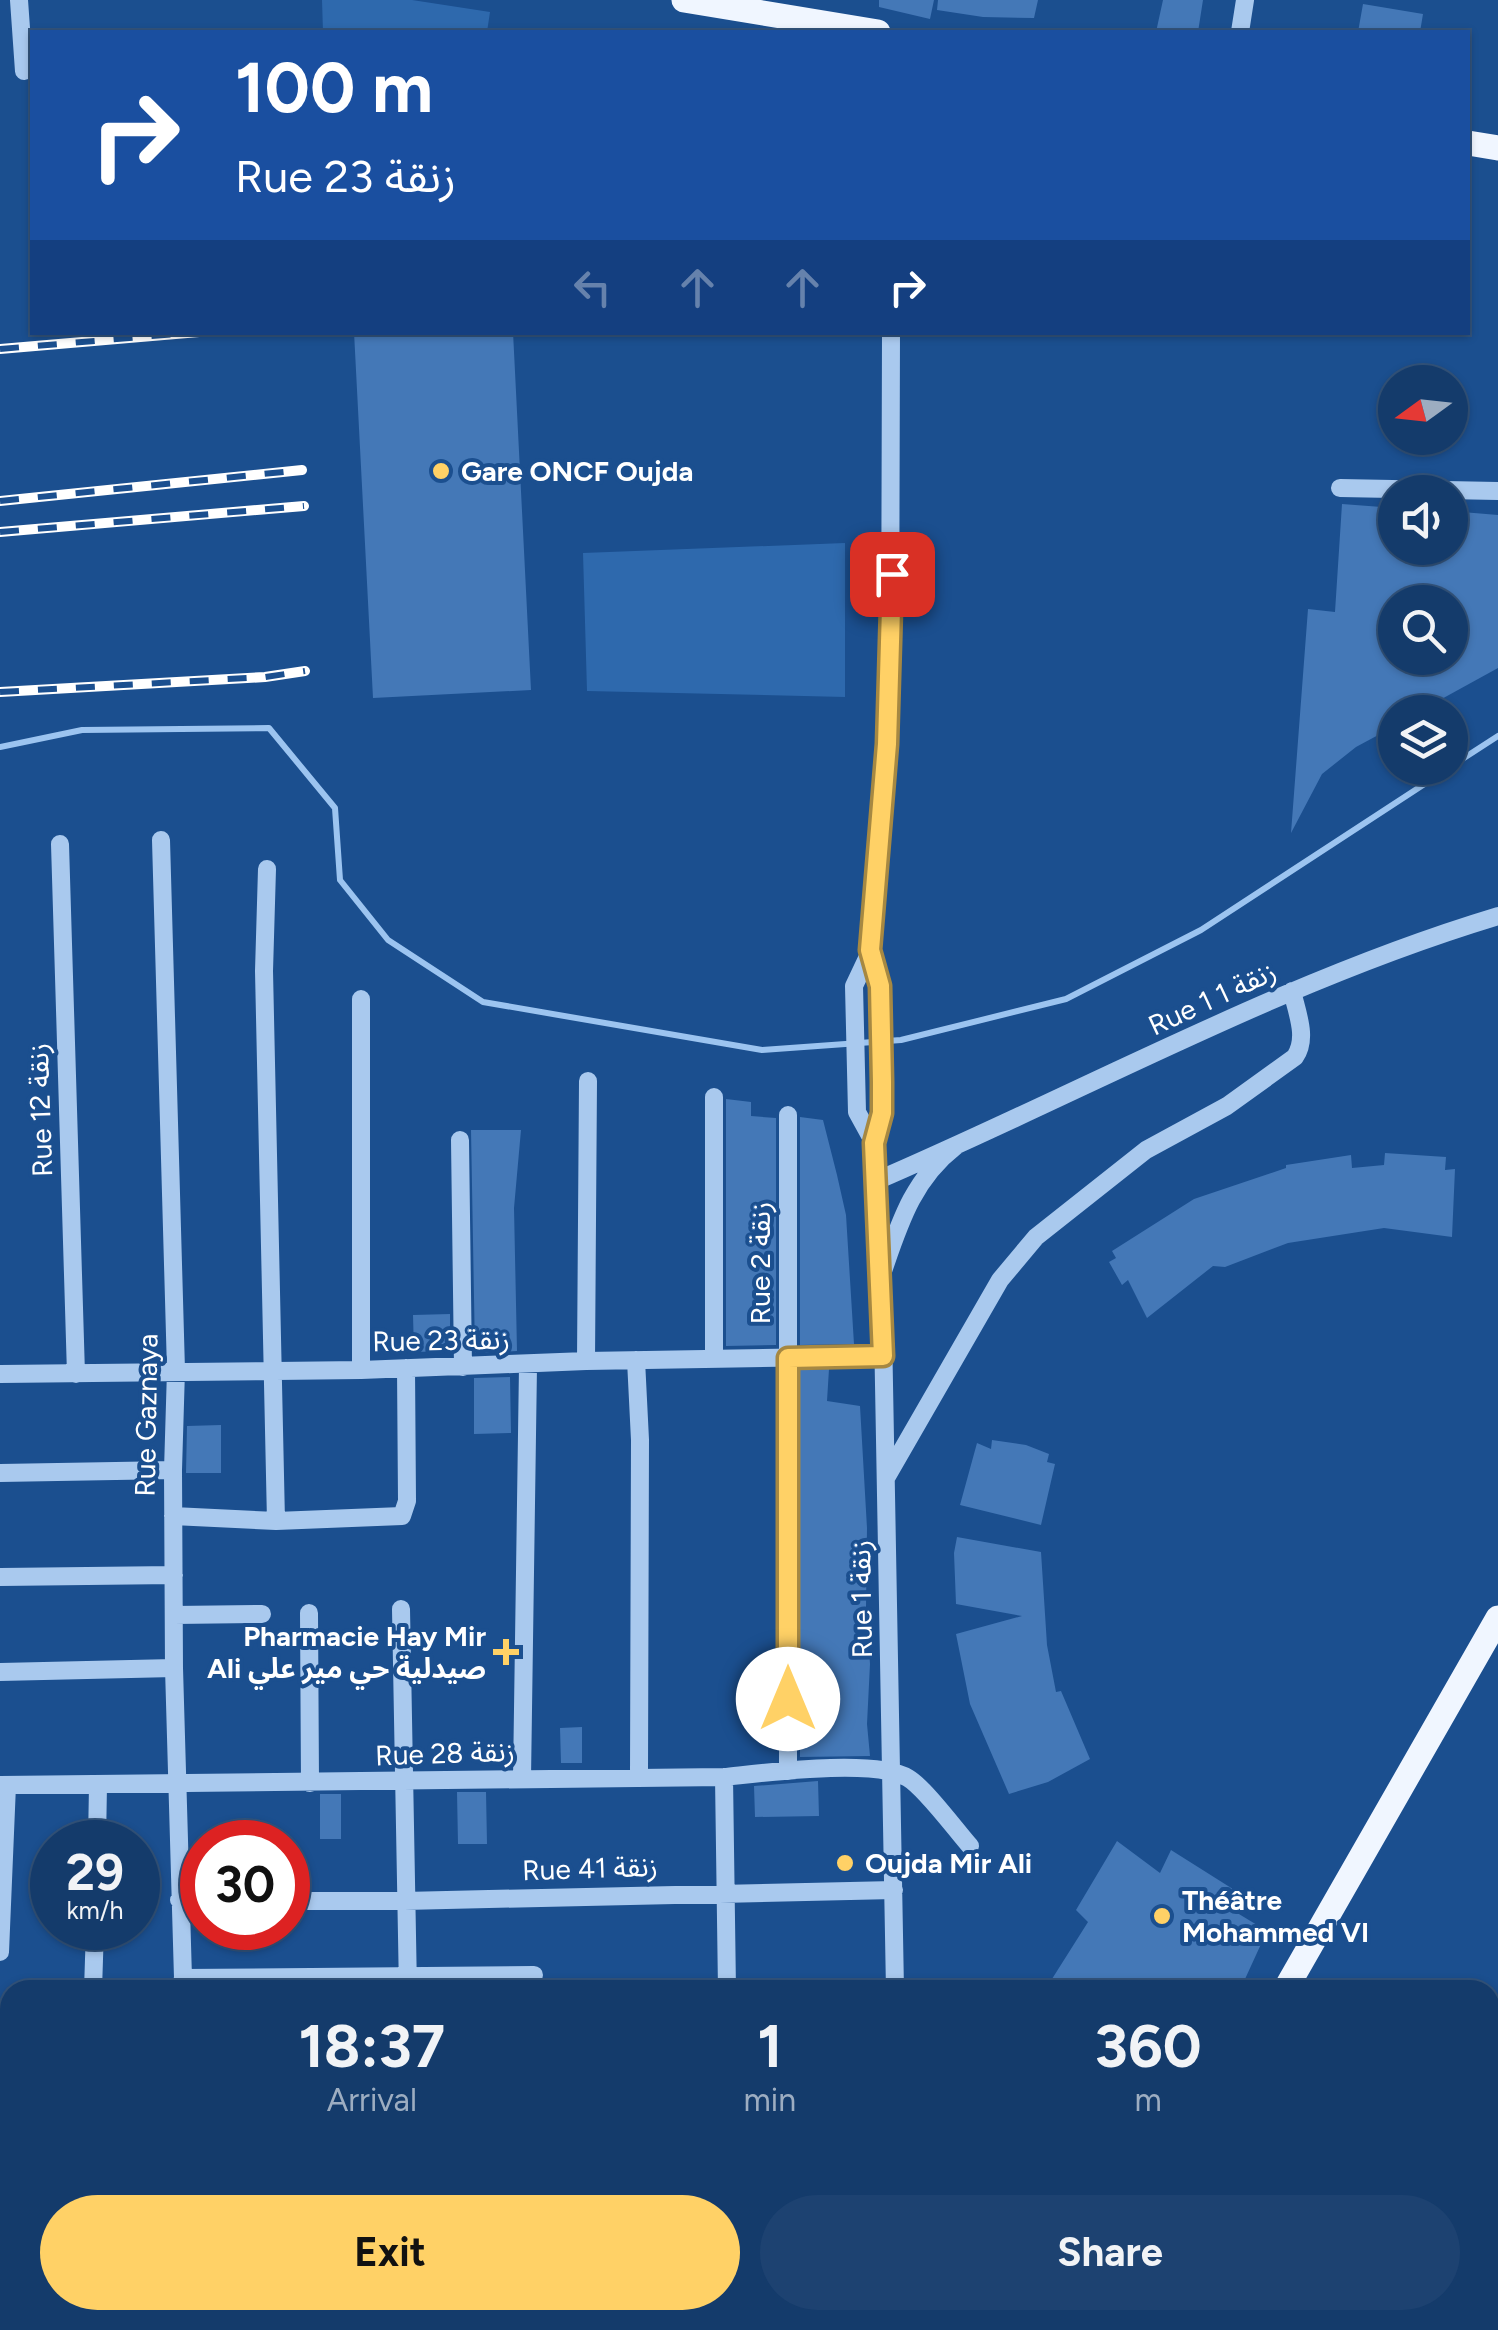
<!DOCTYPE html>
<meta charset="utf-8">
<style>
:root{--surface:#143b6b;--page:#1d4271;--text:#f1f3f6;--muted:#9dadc1;--line:#33557e;--accent:#ffd166}
body{margin:0;font-family:Figtree,"Noto Sans Arabic",sans-serif;background:var(--page);color:var(--text);height:100vh;display:flex;flex-direction:column;font-size:38px;white-space:nowrap}
*{box-sizing:border-box;margin:0}
p{font-size:32px;color:var(--muted)}
.icon{flex:none;width:55px;height:55px;fill:none;stroke:currentColor;stroke-width:2;stroke-linecap:round;stroke-linejoin:round}
.map{position:relative;flex:1;overflow:hidden}
.details{position:absolute;left:0px;top:1980px;width:1500px;height:350px;display:flex;flex-direction:column;background:var(--surface);border-radius:30px 30px 0 0;box-shadow:0 2px 8px #0004,0 0 0 2px var(--line)}
.details>*{flex:none}
.top-card{position:absolute;left:30px;top:30px;width:1440px;height:305px;border-radius:0px;box-shadow:0 2px 8px #0004,0 0 0 2px var(--line);background:#1a4fa0;color:#fff;overflow:hidden}
.needle{width:65px;rotate:255deg}
.tools{position:absolute;left:1378px;top:365px;display:grid;gap:20px}
.tools a{display:grid;place-items:center;width:90px;height:90px;border-radius:50%;background:var(--surface);box-shadow:0 2px 8px #0004,0 0 0 2px var(--line);font-size:50px}
.speed{position:absolute;left:30px;top:1820px;display:flex;gap:20px;font-size:50px;font-weight:700;text-align:center}
.speed>*{display:grid;place-content:center;width:130px;height:130px;border-radius:50%;background:var(--surface);box-shadow:0 2px 8px #0004,0 0 0 2px var(--line);line-height:1}
.speed small{font-size:25px;font-weight:400}
.speed .limit{border:15px solid #d22;background:#fff;color:#111}
.pin{position:absolute;display:grid;place-items:center;width:85px;height:85px;color:#fff;margin:-42px;border-radius:20px;box-shadow:0 5px 15px #0006}
.me{position:absolute;width:110px;margin:-55px;rotate:0deg;stroke-linejoin:round;filter:drop-shadow(0 0 8px #0008)}
.turn{display:flex;align-items:center;gap:35px;height:210px;padding:0 40px;font-size:45px}
.turn .icon{width:130px;height:130px;stroke-width:2.5}
.turn b{display:block;font-size:70px;line-height:85px}
.lanes{display:flex;align-items:center;height:95px;padding:0 40px;background:#0003;justify-content:center;gap:50px;direction:ltr}
.lanes .off{opacity:.35}
.eta{display:flex;justify-content:space-evenly;align-items:center;height:170px;text-align:center}
.eta b{font-size:60px;font-weight:700;line-height:70px}
.primary-button{display:flex;gap:20px;margin-top:auto;padding:20px 40px}
.primary-button a{flex:1;height:115px;border-radius:60px;background:var(--accent);color:#111;font-size:40px;font-weight:700;line-height:115px;text-align:center}
.primary-button a+a{background:var(--page);color:var(--text)}
.map>svg:first-child{display:block}
.green{fill:#2e69ad}
.lines{fill:none;stroke-linecap:round;stroke-linejoin:round}
.stream{stroke:#9cc4f0;stroke-width:6}
.building{fill:#4478b7;fill-rule:evenodd}
.path{stroke:#a9c9ee;stroke-width:4;stroke-dasharray:5 8;stroke-linecap:butt}
.minor{stroke:#a9c9ee;stroke-width:18}
.major{stroke:#f0f6ff;stroke-width:25}
.rail-casing{stroke:#fff;stroke-width:10}
.rail{stroke:#1b4f8f;stroke-width:6;stroke-dasharray:19;stroke-linecap:butt}
.route-casing{stroke:#a68842;stroke-width:25}
.route{stroke:#ffd166;stroke-width:18}
.poi-dot{fill:#ffd166;stroke:#1b4f8f;stroke-width:4}
.labels{text-anchor:middle;stroke-width:8;stroke-linejoin:round;paint-order:stroke}
.poi-label{font-size:28px;font-weight:bold;fill:#fff;stroke:#1b4f8f;text-anchor:start}
.street-label{font-size:28px;fill:#fff;stroke:#1b4f8f}
</style>
<div class="map">
<svg width="1498" height="2330" viewBox="0 0 1498 2330">
<rect width="100%" height="100%" fill="#1b4f8f"/>
<path class="green" d="M322 0H412L490 12 487 32H323Z
M845 543V697L587 691 583 553Z"/>
<g class="lines">
<path class="stream" d="M0 747 82 730 269 728 335 808 340 880 388 940 483 1002 762 1050 901 1040 1066 999 1201 930 1449 768
M1450 767 1498 736
M0 2043 10 2039
M1490 2144H1498"/>
</g>
<path class="building" d="M879 0H934L930 19 879 7Z
M938 0H1038L1034 18 983 17 937 10Z
M1163 0H1203L1198 32H1156Z
M1363 4 1423 14 1420 32H1358Z
M354 332H513L531 690 373 698Z
M1342 504 1395 508V548H1450V511L1498 515V668L1418 712H1395V726L1356 747 1322 774 1291 833 1308 609 1335 612ZM1395 602H1450V658H1395Z
M726 1099 751 1102V1116L776 1118V1345L726 1346Z
M800 1117 823 1120 837 1175 846 1215 854 1344 800 1345Z
M471 1130H521L514 1208 517 1351 475 1353Z
M1385 1153 1446 1157 1445 1170 1455 1169 1452 1237 1384 1228 1288 1243 1225 1267 1213 1266 1147 1318 1128 1280 1122 1285 1109 1262 1116 1258 1112 1251 1194 1199 1286 1168V1165L1351 1155 1352 1168 1384 1165Z
M450 1314V1351L414 1352 413 1315Z
M829 1369 827 1401 860 1406 867 1528 866 1607 870 1664 867 1724 870 1756 800 1757V1370Z
M510 1377 511 1433 474 1434V1378Z
M221 1425V1473H186L187 1426Z
M992 1440 1026 1445 1049 1454 1047 1462 1055 1464 1041 1525 960 1505 977 1443 991 1449Z
M957 1537 1041 1552 1047 1645 1056 1692 1061 1691 1090 1759 1048 1782 1009 1794 970 1704 956 1634 1022 1616 956 1604 954 1553Z
M582 1727V1763H561L560 1728Z
M818 1781 819 1816 755 1817 754 1786Z
M457 1792H486L487 1844H458Z
M320 1794H341V1839H320Z
M1117 1841 1160 1873 1171 1850 1236 1891 1229 1908 1267 1931 1240 1990H1045L1088 1922 1076 1910Z"/>
<g class="lines">
<path class="path" d="M0 2030 10 2028"/>
<path class="minor" d="M19 0 24 71
M1240 32 1245 0
M1340 488 1498 491
M161 840 176 1370 173 1470 174 1668 183 1978 180 1990
M60 844 76 1374
M267 869 264 971 276 1521
M871 950 854 986 857 1112 874 1143
M361 999V1370
M788 1115V1771
M460 1140 463 1367
M876 1181C1083 1092 1282 981 1498 916
M882 1274 874 1143 883 1113 880 986 871 950 890 684 891 332
M714 1359V1097
M636 1360 640 1440 639 1776
M586 1361 588 1081
M0 1374 361 1370 586 1361 883 1356
M0 1473 173 1470
M886 1478 1000 1280 1036 1237 1146 1150 1227 1106 1295 1057C1308 1038 1297 1013 1292 991
M173 1516 276 1521 402 1516 407 1501 406 1368
M0 1577 174 1575
M401 1609 408 1990
M309 1613 310 1783
M174 1615 262 1614
M0 1672 174 1668
M724 1777 727 1990
M522 1778 528 1366
M0 1785 724 1777C764 1773 875 1758 908 1778 925 1788 955 1829 970 1846
M97 1842 98 1785
M179 1900H202
M288 1901H404L894 1890
M0 1952 7 1785
M183 1978 534 1975
M93 1990 95 1928
M895 1990 882 1274C899 1225 912 1180 956 1146
M1490 2069H1498
M0 2099 10 2094
M1490 2190 1498 2189
M1490 2289 1498 2288
M133 2320 134 2330
M238 2320 239 2330
M356 2320 357 2330
M418 2320V2330
M497 2320V2330
M647 2320 648 2330
M970 2320 992 2330
M757 2330 758 2320
M848 2330 849 2320
M946 2330 951 2320"/>
<path class="major" d="M684 0 878 32
M1468 143 1498 148
M1285 1990 1498 1618
M1104 2330 1110 2320"/>
<g class="rail-casing">
<path id="rail" d="M0 349 199 332
M0 501 302 470
M0 532 304 506
M0 692 265 677 305 671"/>
</g>
<use href="#rail" class="rail"/>
</g>
<g class="lines">
<g class="route-casing">
<path id="route" d="M788 1699V1358L883 1356 874 1143 882 1113V1082L880 986 870 950 887 744 892 574"/>
</g>
<use href="#route" class="route"/>
</g>
<g class="poi-dot">
<circle cx="441" cy="471" r="10"/>
<path d="M501 1637h10v10h10v10h-10v10h-10v-10h-10v-10h10z"/>
<circle cx="845" cy="1863" r="10"/>
<circle cx="1162" cy="1916" r="10"/>
</g>
<g class="labels">
<g class="poi-label">
<text x="461" y="481">Gare ONCF Oujda</text>
<text x="486" y="1646" text-anchor="end">Pharmacie Hay Mir<tspan x="486" dy="32">Ali صيدلية حي مير علي</tspan></text>
<text x="865" y="1873">Oujda Mir Ali</text>
<text x="1182" y="1910">Théâtre<tspan x="1182" dy="32">Mohammed VI</tspan></text>
</g>
<g class="street-label">
<text transform="translate(1212 998) rotate(-25)" y="10">Rue 1 زنقة 1</text>
<text transform="translate(40 1110) rotate(-92)" y="10">Rue 12 زنقة</text>
<text transform="translate(760 1263) rotate(-90)" y="10">Rue 2 زنقة</text>
<text transform="translate(441 1340) rotate(-1)" y="10">Rue 23 زنقة</text>
<text transform="translate(146 1415) rotate(-89)" y="10">Rue Gaznaya</text>
<text transform="translate(861 1599) rotate(-91)" y="10">Rue زنقة 1</text>
<text transform="translate(445 1753) rotate(-2)" y="10">Rue 28 زنقة</text>
<text transform="translate(590 1868) rotate(-2)" y="10">Rue 41 زنقة</text>
</g>
</g>
</svg>
<div class="tools">
<a><svg class="needle" viewBox="-14 -14 28 28"><path d="M0-13l5 13h-10z" fill="#e53935"/><path d="M0 13l5-13h-10z" fill="#9dadc1"/></svg></a>
<a><svg class="icon" aria-label="sound" viewBox="0 0 24 24"><path d="M4 9h4l5-4v14l-5-4H4zM17 9q2 3 0 6"/></svg></a>
<a><svg class="icon" aria-label="search" viewBox="0 0 24 24"><circle cx="10" cy="10" r="6"/><path d="M15 15l6 6"/></svg></a>
<a><svg class="icon" aria-label="layers" viewBox="0 0 24 24"><path d="M12 4l9 5-9 5-9-5zM3 14l9 5 9-5"/></svg></a>
</div>
<div class="speed"><div>29<small>km/h</small></div><div class="limit">30</div></div>
<div class="pin" style="left:892px;top:574px;background:#d93025"><svg class="icon" aria-label="arrive" viewBox="0 0 24 24"><path d="M6 21V4h12l-3 4 3 4H6"/></svg></div>
<svg class="me" style="left:788px;top:1699px" viewBox="-20 -20 40 40"><circle r="19" fill="#fff"/><path d="M0-13L10 11 0 6-10 11z" fill="#ffd166"/></svg>
<div class="top-card">
<div class="turn"><svg class="icon" aria-label="right" viewBox="0 0 24 24"><path d="M7 20v-9h11M14 6l5 5-5 5"/></svg><div><b>100 m</b>Rue 23 زنقة</div></div>
<div class="lanes"><svg class="icon off" aria-label="left" viewBox="0 0 24 24"><path d="M17 20v-9H6M10 6l-5 5 5 5"/></svg><svg class="icon off" aria-label="ahead" viewBox="0 0 24 24"><path d="M12 20V5M6 11l6-6 6 6"/></svg><svg class="icon off" aria-label="ahead" viewBox="0 0 24 24"><path d="M12 20V5M6 11l6-6 6 6"/></svg><svg class="icon" aria-label="right" viewBox="0 0 24 24"><path d="M7 20v-9h11M14 6l5 5-5 5"/></svg></div>
</div>
<section class="details">
<div class="eta">
<div><b>18:37</b><p>Arrival</p></div>
<div><b>1</b><p>min</p></div>
<div><b>360</b><p>m</p></div>
</div>
<div class="primary-button"><a>Exit</a><a>Share</a></div>
</section>
</div>
